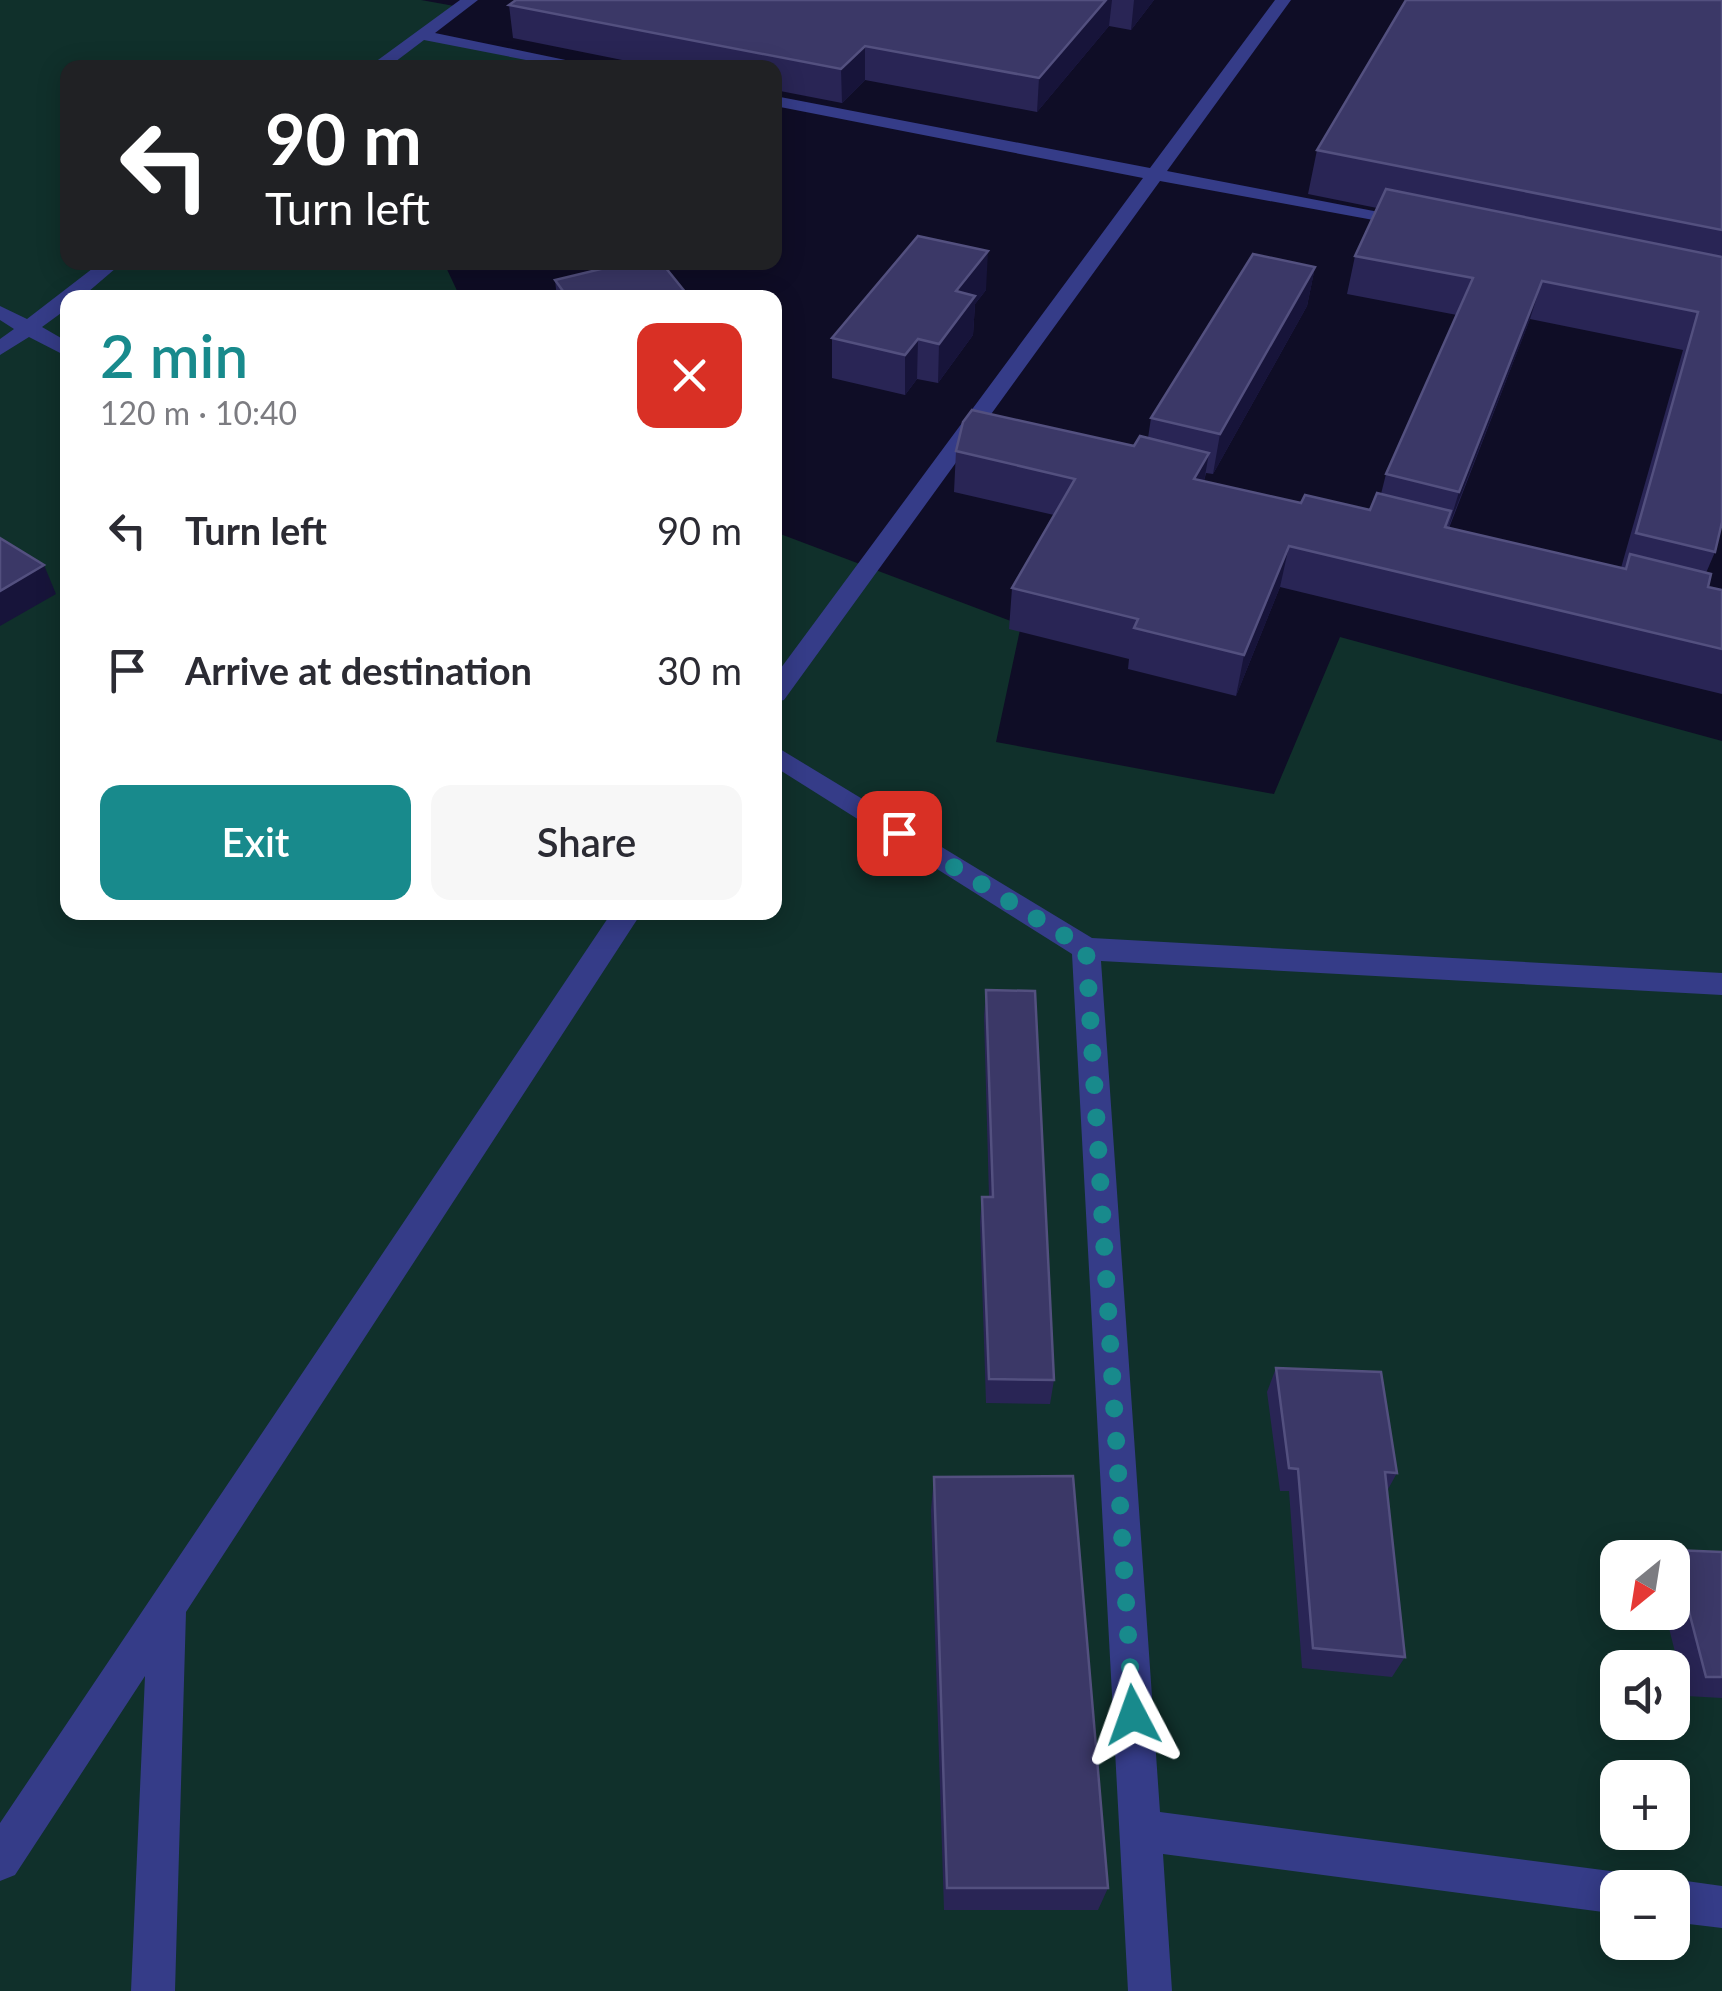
<!DOCTYPE html>
<meta charset="utf-8">
<style>
:root{--surface:#fff;--page:#f7f7f7;--text:#2b2b33;--muted:#7c7c81;--accent:#188a8c}
body{margin:0;font-family:Lato,sans-serif;background:var(--page);color:var(--text);height:100vh;display:flex;flex-direction:column;font-size:38px;white-space:nowrap}
*{box-sizing:border-box;margin:0}
p{font-size:32px;color:var(--muted)}
.icon{flex:none;width:55px;height:55px;fill:none;stroke:currentColor;stroke-width:2;stroke-linecap:round;stroke-linejoin:round}
.map{position:relative;flex:1;overflow:hidden}
.side{position:absolute;left:60px;top:290px;width:722px;height:630px;display:flex;flex-direction:column;background:var(--surface);border-radius:20px;box-shadow:0 5px 25px #0003}
.side>*{flex:none}
.guide{position:absolute;left:60px;top:60px;width:722px;height:210px;border-radius:20px;box-shadow:0 5px 25px #0003;background:#202124;color:#fff;overflow:hidden}
.needle{width:65px;rotate:210deg}
.tools{position:absolute;left:1600px;top:1540px;display:grid;gap:20px}
.tools a{display:grid;place-items:center;width:90px;height:90px;border-radius:20px;background:var(--surface);box-shadow:0 5px 25px #0003;font-size:50px}
.pin{position:absolute;display:grid;place-items:center;width:85px;height:85px;color:#fff;margin:-42px;border-radius:20px;box-shadow:0 5px 15px #0006}
.me{position:absolute;width:110px;margin:-55px;rotate:356deg;stroke-linejoin:round;filter:drop-shadow(0 0 8px #0008)}
.turn{display:flex;align-items:center;gap:35px;height:210px;padding:0 40px;font-size:45px}
.turn .icon{width:130px;height:130px;stroke-width:2.5}
.turn b{display:block;font-size:70px;line-height:85px}
.round{display:grid;place-items:center;flex:none;width:105px;height:105px;border-radius:20px;background:var(--page)}
.summary{display:flex;align-items:center;justify-content:space-between;height:170px;padding:0 40px}
h1{font-size:60px;font-weight:600;line-height:75px;color:var(--accent)}
.button{display:flex;gap:20px;margin-top:auto;padding:20px 40px}
.button a{flex:1;height:115px;border-radius:20px;background:var(--accent);color:#fff;font-size:40px;font-weight:600;line-height:115px;text-align:center}
.button a+a{background:var(--page);color:var(--text)}
ul{padding:0;list-style:none}
li{display:flex;align-items:center;gap:30px;height:140px;padding:0 40px}
li div{flex:1}
li b{display:block;font-size:38px}
li em{font-style:normal}
.map>svg:first-child{display:block}
.green{fill:#10302b;fill-rule:evenodd}
.lines{fill:none;stroke-linecap:round;stroke-linejoin:round}
.lane{fill:#353c88;fill-rule:evenodd}
.wall{fill:#292555;fill-rule:evenodd}
.shaded-wall{fill:#17143a}
.building{fill:#3b3867;stroke:#53507f;stroke-width:2.5}
.route{stroke:#188a8c;stroke-width:18;stroke-dasharray:0 32.4}
</style>
<div class="map">
<svg width="1722" height="1991" viewBox="0 0 1722 1991">
<rect width="100%" height="100%" fill="#0f0d26"/>
<path class="green" d="M0 0H421L460 7 422 34 596 67 68 68V262L444 263 460 297 68 298V912H775V532L1021 625 996 742 1274 794 1340 637 1722 741V1991H0ZM1618 1558H1672V1612H1618ZM1618 1668H1672V1722H1618ZM1618 1778H1672V1832H1618ZM1618 1888H1672V1942H1618Z"/>
<g class="lines">
<path class="lane" d="M460 0H478L435 33 604 68H567L424 40 387 68H367Z
M1275 0H1291L1167 171 1410 218 1420 224 1417 228 1160 181 784 700 775 702V676L1143 178 775 106V96L1150 168Z
M101 262H123L81 298H68V308L42 327 68 342V357L29 337 0 355V339L14 329 0 320V306L27 319Z
M775 746 1092 938 1722 973V995L1101 961 1160 1812 1618 1872 1633 1878 1637 1888H1618V1914L1163 1854 1172 1991H1128L1072 954 775 767Z
M612 912H642L186 1612 175 1991H131L145 1676 15 1875 0 1881V1823Z
M1672 1879 1722 1886V1928L1672 1922V1888H1656Z"/>
</g>
<path class="wall" d="M516 0H1154L1131 30 1109 26 1037 112 865 80 842 103 775 90V68H662L513 38 509 5Z
M1722 0V522L1715 552 1706 573 1708 587 1722 590V694L1280 587 1236 696 1128 669 1129 659 1009 629 1012 588 1054 515 954 492 956 451 1134 446 1148 438 1151 418 1315 267 1307 306 1213 474 1206 473 1204 481 1301 503 1370 510 1381 494 1386 474 1457 315 1347 294 1355 256 1377 208 1308 194 1317 150ZM1530 319 1683 350 1621 568 1449 528Z
M555 280 690 298H557Z
M986 290 975 304 973 335 938 383 917 379 905 395 832 378V338Z
M986 990 1054 1380 1050 1404 986 1403 980 1222 982 1197H989L984 1017Z
M1276 1368 1397 1473 1387 1491 1405 1657 1392 1677 1302 1668 1289 1491H1280L1267 1392Z
M934 1477 1108 1888 1098 1910H944L931 1510Z
M1673 1550 1722 1552V1698L1686 1696 1665 1612H1672V1558H1667Z"/>
<path class="shaded-wall" d="M1106 0H1112L1109 26 1037 112 1039 78Z
M1134 0H1154L1131 30Z
M865 46V80L842 103 841 69Z
M988 251 986 290 975 304 973 335 938 383 939 344 956 291Z
M1315 267 1307 306 1213 474 1220 434Z
M1542 281 1530 319 1447 531 1459 492Z
M918 339 917 379 905 395V355Z
M1209 453 1202 493 1194 479Z
M1289 546 1280 587 1236 696 1244 655Z
M44 565 56 594 0 626V591Z"/>
<path class="building" d="M516 0H1106L1039 78 865 46 841 69 509 5Z
M1406 0H1722V230L1317 150Z
M1386 189 1722 257V522L1715 552 1636 533 1698 312 1542 281 1459 492 1386 474 1473 278 1355 256Z
M918 236 988 251 956 291 975 296 939 344 918 339 905 355 832 338Z
M1253 254 1315 267 1220 434 1151 418Z
M630 262H661L690 298H568L555 280Z
M972 410 1134 446 1140 436 1209 453 1194 479 1301 503 1305 495 1370 510 1377 493 1451 511 1445 527 1626 569 1630 554 1711 574 1708 587 1722 590V649L1289 546 1244 655 1134 628 1138 619 1012 588 1075 479 956 451 963 422Z
M0 538 44 565 0 591Z
M986 990 1035 991 1054 1380 989 1379 982 1197H993Z
M1276 1368 1381 1372 1397 1473 1385 1472 1405 1657 1313 1648 1298 1469 1289 1468Z
M1073 1476 1108 1888H947L934 1477Z
M1673 1550 1722 1552V1677H1706Z"/>
<g class="lines">
<path class="route" d="M899 833 1086 949 1133 1715"/>
</g>
</svg>
<div class="tools">
<a><svg class="needle" viewBox="-14 -14 28 28"><path d="M0-13l5 13h-10z" fill="#e53935"/><path d="M0 13l5-13h-10z" fill="#7c7c81"/></svg></a>
<a><svg class="icon" aria-label="sound" viewBox="0 0 24 24"><path d="M4 9h4l5-4v14l-5-4H4zM17 9q2 3 0 6"/></svg></a>
<a>+</a>
<a>−</a>
</div>
<div class="pin" style="left:899px;top:833px;background:#d93025"><svg class="icon" aria-label="arrive" viewBox="0 0 24 24"><path d="M6 21V4h12l-3 4 3 4H6"/></svg></div>
<svg class="me" style="left:1133px;top:1715px" viewBox="-20 -20 40 40"><path d="M0-17L14 15 0 8-14 15z" fill="#188a8c" stroke="#fff" stroke-width="4"/></svg>
<div class="guide">
<div class="turn"><svg class="icon" aria-label="left" viewBox="0 0 24 24"><path d="M17 20v-9H6M10 6l-5 5 5 5"/></svg><div><b>90 m</b>Turn left</div></div>
</div>
<section class="side">
<div class="summary"><div><h1>2 min</h1><p>120 m · 10:40</p></div><a class="round" style="background:#d93025;color:#fff"><svg class="icon" aria-label="close" viewBox="0 0 24 24"><path d="M6 6l12 12M18 6L6 18"/></svg></a></div>
<ul>
<li><svg class="icon" aria-label="left" viewBox="0 0 24 24"><path d="M17 20v-9H6M10 6l-5 5 5 5"/></svg><div><b>Turn left</b></div><em>90 m</em></li>
<li><svg class="icon" aria-label="arrive" viewBox="0 0 24 24"><path d="M6 21V4h12l-3 4 3 4H6"/></svg><div><b>Arrive at destination</b></div><em>30 m</em></li>
</ul>
<div class="button"><a>Exit</a><a>Share</a></div>
</section>
</div>
